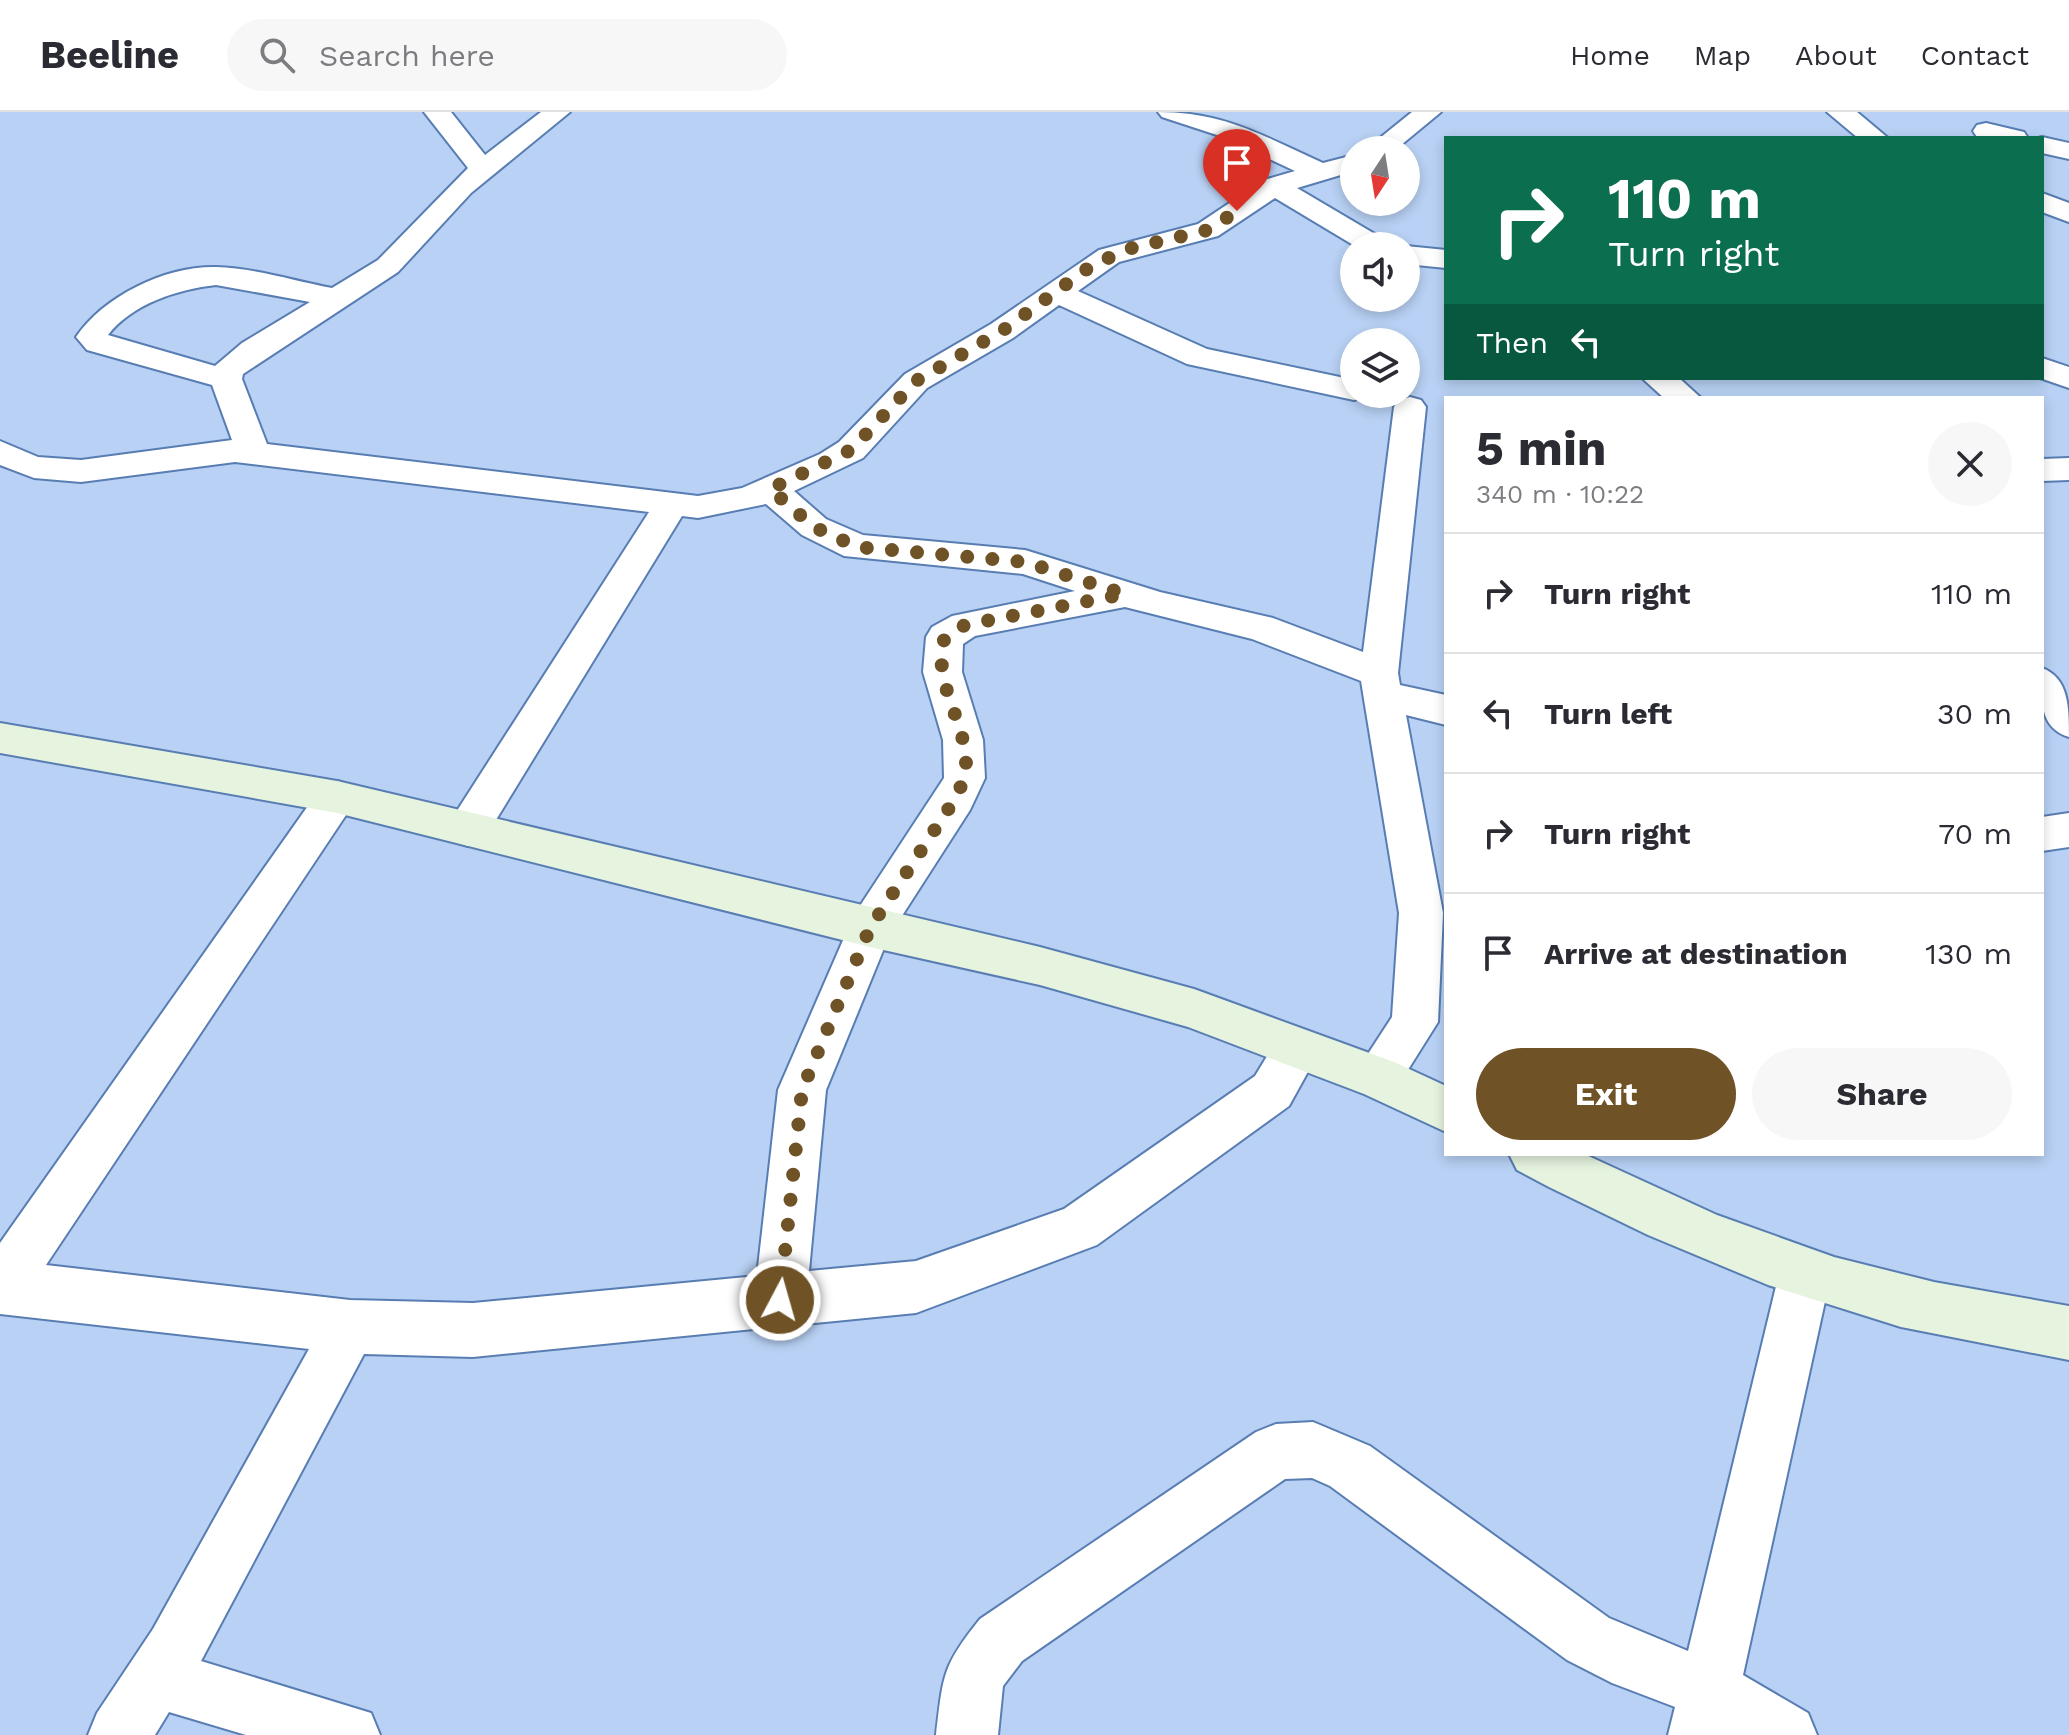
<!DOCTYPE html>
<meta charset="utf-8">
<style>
:root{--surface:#fff;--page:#f7f7f7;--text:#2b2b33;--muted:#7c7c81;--line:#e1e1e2;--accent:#6f5326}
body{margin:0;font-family:"Work Sans",sans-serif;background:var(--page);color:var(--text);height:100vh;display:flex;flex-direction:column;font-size:30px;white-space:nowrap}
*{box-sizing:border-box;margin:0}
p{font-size:26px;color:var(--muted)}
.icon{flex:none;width:44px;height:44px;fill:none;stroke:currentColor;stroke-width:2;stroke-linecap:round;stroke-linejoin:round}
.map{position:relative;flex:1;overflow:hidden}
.side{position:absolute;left:1444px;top:284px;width:600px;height:760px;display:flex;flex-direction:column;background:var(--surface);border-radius:0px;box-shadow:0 4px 12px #0003}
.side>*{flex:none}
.banner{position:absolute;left:1444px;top:24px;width:600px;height:244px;border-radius:0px;box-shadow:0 4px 12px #0003;background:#0b6e4f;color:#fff;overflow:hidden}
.needle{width:52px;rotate:192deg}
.fabs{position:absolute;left:1340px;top:24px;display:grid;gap:16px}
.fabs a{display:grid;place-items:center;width:80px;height:80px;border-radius:50%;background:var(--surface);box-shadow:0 4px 12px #0003;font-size:40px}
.pin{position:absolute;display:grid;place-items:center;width:68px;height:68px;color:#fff;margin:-82px -34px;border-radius:50% 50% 50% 0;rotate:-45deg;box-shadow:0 0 8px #0007}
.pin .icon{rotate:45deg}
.me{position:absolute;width:88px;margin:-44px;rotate:6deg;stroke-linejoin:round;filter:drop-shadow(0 0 6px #0008)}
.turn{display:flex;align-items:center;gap:28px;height:168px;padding:0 32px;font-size:36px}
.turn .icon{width:104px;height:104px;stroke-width:2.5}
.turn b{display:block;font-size:56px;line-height:68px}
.then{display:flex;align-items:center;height:76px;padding:0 32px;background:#0003;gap:16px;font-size:30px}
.round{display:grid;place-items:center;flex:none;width:84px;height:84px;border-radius:42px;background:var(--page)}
.headline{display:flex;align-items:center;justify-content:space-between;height:136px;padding:0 32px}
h1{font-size:48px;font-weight:700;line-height:60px}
.cta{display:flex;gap:16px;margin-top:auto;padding:16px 32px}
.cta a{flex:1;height:92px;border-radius:48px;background:var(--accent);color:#fff;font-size:32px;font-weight:700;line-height:92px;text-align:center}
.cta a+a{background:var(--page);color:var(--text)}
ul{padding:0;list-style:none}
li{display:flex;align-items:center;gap:24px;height:120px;padding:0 32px;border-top:2px solid var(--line)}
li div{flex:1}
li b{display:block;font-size:30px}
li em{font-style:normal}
header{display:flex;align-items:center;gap:48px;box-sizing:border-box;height:112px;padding:0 40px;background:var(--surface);border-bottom:2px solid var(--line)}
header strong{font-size:38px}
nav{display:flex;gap:44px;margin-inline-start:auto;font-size:28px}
.search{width:560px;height:72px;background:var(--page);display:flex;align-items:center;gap:20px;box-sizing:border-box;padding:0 28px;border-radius:44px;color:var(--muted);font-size:30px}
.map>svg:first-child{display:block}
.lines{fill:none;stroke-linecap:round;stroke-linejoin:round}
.street-casing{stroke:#587db2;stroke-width:4}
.secondary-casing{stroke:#587db2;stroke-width:4}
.street{fill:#fff;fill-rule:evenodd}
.secondary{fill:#e5f3df;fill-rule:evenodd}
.route{stroke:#6f5326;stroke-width:14;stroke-dasharray:0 25.2}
</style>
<header>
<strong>Beeline</strong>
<div class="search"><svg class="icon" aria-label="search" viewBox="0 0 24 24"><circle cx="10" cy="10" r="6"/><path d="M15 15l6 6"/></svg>Search here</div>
<nav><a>Home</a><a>Map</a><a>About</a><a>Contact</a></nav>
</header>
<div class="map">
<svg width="2069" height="1623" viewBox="0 0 2069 1623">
<rect width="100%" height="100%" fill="#b8d1f4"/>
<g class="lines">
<g class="street-casing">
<path id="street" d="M424 0H451L485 43 541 0H570L471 81 398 160 243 262 242 267 267 332 698 384 742 376 820 342 839 330 905 262 991 212 1099 138 1198 112 1264 68 1295 59 1220 24 1162 5 1158 0C1225 0 1263 24 1323 51L1354 43V59L1297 76 1385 128 1389 134H1355L1275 86 1218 124 1119 150 1078 179 1207 237 1354 268V282H1367L1365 285 1354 288 1187 252 1059 193 1013 226 927 276 863 346 794 379 826 407 863 423 1025 438 1160 480 1273 506 1363 540 1394 295 1399 288 1410 285 1421 288 1426 295 1398 561 1400 573 1446 583V613L1406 603 1443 801 1438 910 1394 980 1377 986 1360 980 1353 965 1392 905 1399 801 1361 569 1252 527 1125 495 975 524 963 532 962 560 983 628 985 666 970 698 889 824 826 978 809 1159 916 1149 1064 1097 1255 964 1280 923 1297 917 1314 923 1320 938 1289 994 1097 1133 916 1201 473 1245 364 1242 201 1549 371 1601 380 1623H246L169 1600 155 1623H88L97 1601 153 1517 309 1237 0 1202V1131L322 674 337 669 352 674 358 685 46 1153 350 1188 473 1191 757 1164 778 978 854 803 944 666 943 628 923 560 926 525 932 515 952 504 1075 479 1023 462 844 444 802 423 766 392 698 406 682 404 483 729 468 734 453 729 447 717 453 705 649 400 235 350 81 370 34 366 0 353V329L38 345 81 348 232 328 212 273 87 238 76 225C104 184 165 154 216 155 254 156 295 169 332 176L378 148 468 56ZM216 173 310 190 242 231 215 254 108 223C132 192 178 177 216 173Z
M1412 0H1441L1395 38H1365Z
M1827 0H1857L1888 26H1858Z
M1986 11 2024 20 2028 26 1977 25 1973 19 1977 13Z
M2042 25 2069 31V47L2042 41V26H2038Z
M2042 81 2069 91V110L2042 100Z
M1406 134 1446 138V156L1406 152Z
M2042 246 2069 255V276L2040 266Z
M1642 266H1679L1701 286H1664Z
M2069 346V368L2042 369V347Z
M2042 556C2069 566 2069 596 2069 625 2037 615 2042 584 2042 556Z
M2069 701V735L2042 739V705Z
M1805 1136 1823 1144 1831 1162 1743 1563 1808 1601 1817 1623H1668L1675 1595 1612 1571 1567 1548 1330 1374 1312 1366 1285 1367 1022 1549 1003 1574 998 1623H936C943 1564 942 1554 980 1507L1256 1320 1276 1312 1313 1310 1370 1334 1609 1506 1688 1539 1779 1162 1787 1144Z"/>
</g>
<g class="secondary-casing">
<path id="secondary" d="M0 611 337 669 1040 835 1194 877 1394 950 1446 974V1020L1364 982 1188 915 1040 873 870 835 337 701 0 641Z
M1509 1042H1584L1717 1103 1834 1145 1934 1170 2069 1194V1248L1901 1215 1768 1173 1648 1123 1549 1075 1517 1058Z"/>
</g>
<use href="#street" class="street"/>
<use href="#secondary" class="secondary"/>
</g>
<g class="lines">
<path class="route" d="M780 1188 802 978 870 816 955 687C958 680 963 671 965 663 973 617 929 571 945 525L965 513 1125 482 1025 450 857 435 814 415 770 377 851 338 916 269 1002 219 1091 154 1128 137 1208 118 1237 99"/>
</g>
</svg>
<div class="fabs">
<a><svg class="needle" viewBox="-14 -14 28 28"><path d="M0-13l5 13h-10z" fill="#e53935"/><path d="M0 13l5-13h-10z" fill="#7c7c81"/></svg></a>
<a><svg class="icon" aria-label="sound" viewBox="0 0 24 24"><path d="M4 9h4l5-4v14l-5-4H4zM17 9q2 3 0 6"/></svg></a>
<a><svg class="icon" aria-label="layers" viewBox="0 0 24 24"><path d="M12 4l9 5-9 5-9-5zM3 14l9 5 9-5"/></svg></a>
</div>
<div class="pin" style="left:1237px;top:99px;background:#d93025"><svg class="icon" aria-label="arrive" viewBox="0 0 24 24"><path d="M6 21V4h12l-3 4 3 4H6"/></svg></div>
<svg class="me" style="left:780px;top:1188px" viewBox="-20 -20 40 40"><circle r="17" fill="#6f5326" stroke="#fff" stroke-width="3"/><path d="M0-11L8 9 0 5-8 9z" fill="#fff"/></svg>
<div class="banner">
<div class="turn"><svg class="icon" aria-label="right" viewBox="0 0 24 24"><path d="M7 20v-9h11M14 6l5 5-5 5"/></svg><div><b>110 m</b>Turn right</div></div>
<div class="then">Then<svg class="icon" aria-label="left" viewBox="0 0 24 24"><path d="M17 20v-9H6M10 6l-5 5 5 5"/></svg></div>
</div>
<section class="side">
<div class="headline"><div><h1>5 min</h1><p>340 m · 10:22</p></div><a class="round"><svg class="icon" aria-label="close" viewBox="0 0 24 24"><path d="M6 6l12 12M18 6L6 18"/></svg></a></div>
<ul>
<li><svg class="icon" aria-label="right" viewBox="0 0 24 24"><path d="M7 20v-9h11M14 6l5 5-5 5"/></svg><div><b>Turn right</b></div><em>110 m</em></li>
<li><svg class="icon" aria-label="left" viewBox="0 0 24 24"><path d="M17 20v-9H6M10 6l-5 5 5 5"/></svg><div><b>Turn left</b></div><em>30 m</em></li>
<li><svg class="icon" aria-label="right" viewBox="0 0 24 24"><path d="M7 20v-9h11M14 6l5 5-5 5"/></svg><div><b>Turn right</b></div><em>70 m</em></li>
<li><svg class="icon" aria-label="arrive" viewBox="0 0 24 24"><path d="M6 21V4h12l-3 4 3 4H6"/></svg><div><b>Arrive at destination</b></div><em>130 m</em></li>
</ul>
<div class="cta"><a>Exit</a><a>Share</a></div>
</section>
</div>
